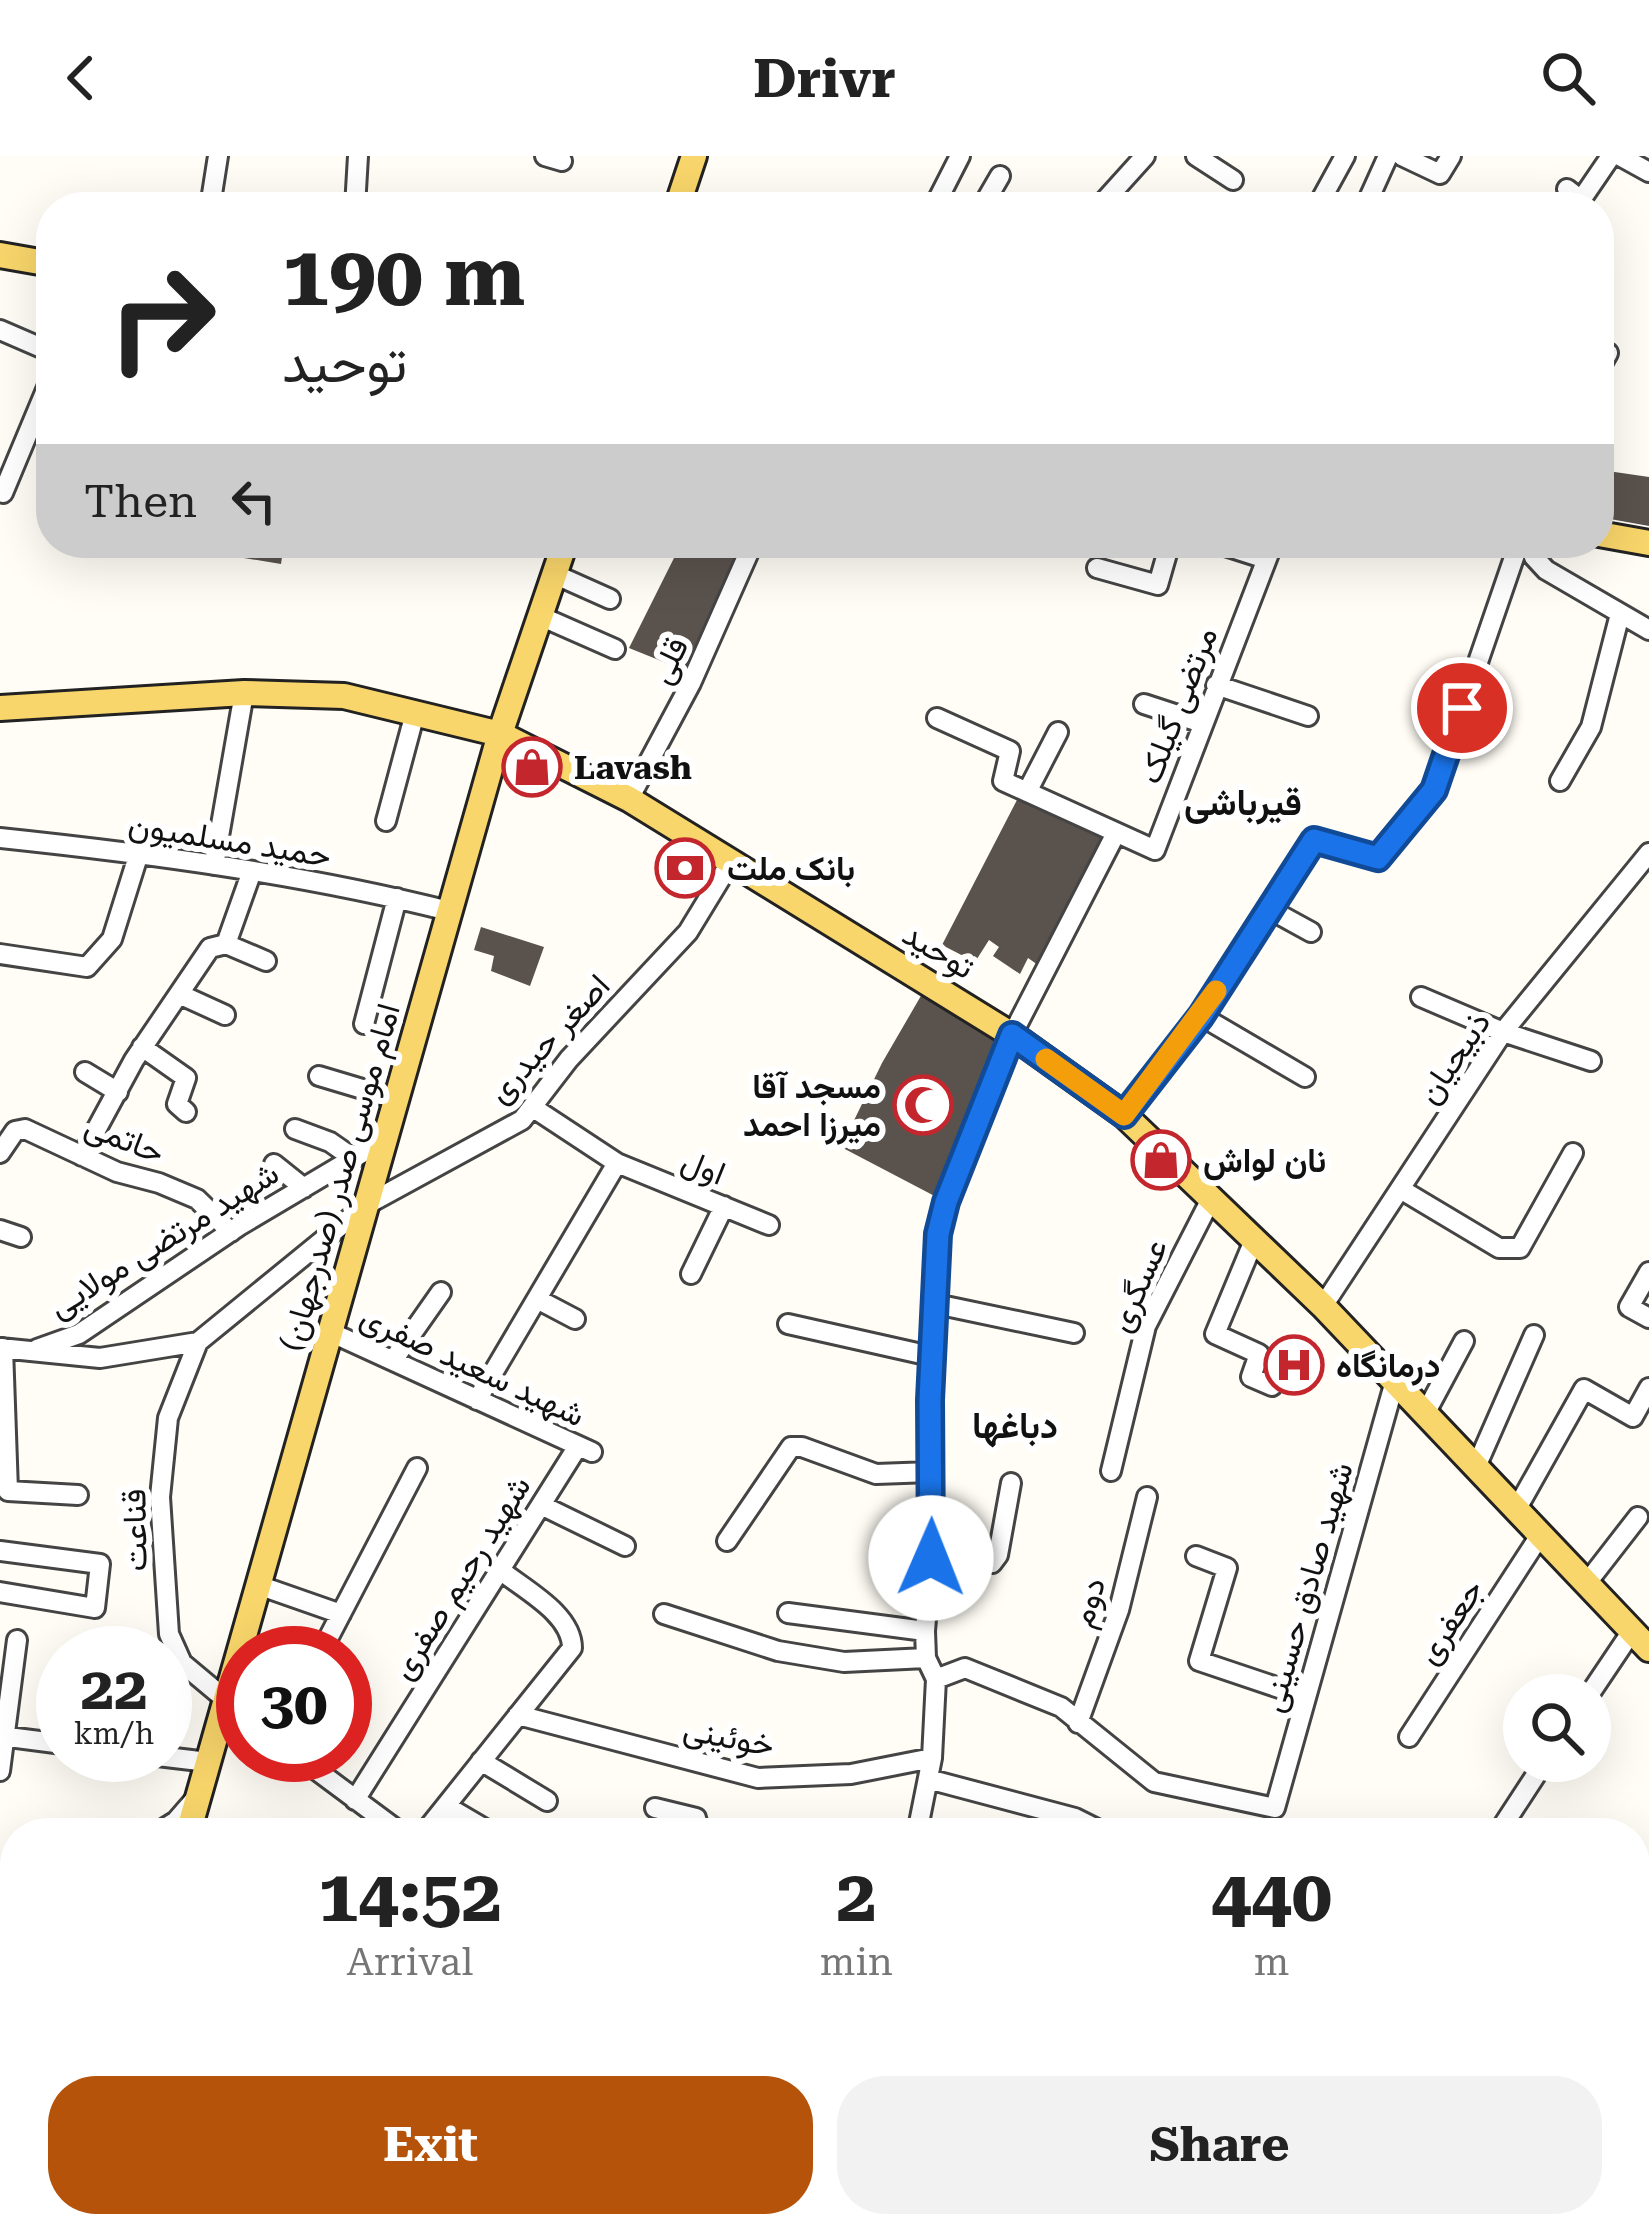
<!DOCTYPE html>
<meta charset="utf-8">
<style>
:root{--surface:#fff;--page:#f2f2f2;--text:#222;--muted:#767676;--accent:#b45309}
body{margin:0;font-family:"Roboto Serif",Vazirmatn,serif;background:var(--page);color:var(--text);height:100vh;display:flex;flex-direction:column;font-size:45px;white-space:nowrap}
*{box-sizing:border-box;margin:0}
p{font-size:39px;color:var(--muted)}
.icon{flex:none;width:66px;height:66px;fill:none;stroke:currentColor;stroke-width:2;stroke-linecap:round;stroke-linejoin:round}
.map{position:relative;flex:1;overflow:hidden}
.panel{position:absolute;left:0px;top:1662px;width:1650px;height:420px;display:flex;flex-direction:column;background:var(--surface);border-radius:48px 48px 0 0;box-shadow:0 12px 48px #0002}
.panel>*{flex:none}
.hud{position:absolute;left:36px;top:36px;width:1578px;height:366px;border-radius:48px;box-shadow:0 12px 48px #0002;background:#fff;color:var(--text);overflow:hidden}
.tools{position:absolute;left:1503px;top:1518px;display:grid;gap:24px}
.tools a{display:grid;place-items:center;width:108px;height:108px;border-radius:50%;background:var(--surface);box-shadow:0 12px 48px #0002;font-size:60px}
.speed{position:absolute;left:36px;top:1470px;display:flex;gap:24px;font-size:60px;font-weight:700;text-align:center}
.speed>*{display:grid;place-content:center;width:156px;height:156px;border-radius:50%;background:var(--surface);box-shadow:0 12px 48px #0002;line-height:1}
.speed small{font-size:30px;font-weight:400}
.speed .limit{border:18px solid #d22;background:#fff;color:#111}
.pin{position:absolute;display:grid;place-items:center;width:102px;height:102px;color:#fff;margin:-51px;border:6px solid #fff;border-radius:50%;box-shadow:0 3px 12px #0007}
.me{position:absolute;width:132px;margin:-66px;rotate:1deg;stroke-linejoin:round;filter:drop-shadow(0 0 9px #0008)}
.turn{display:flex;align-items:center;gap:42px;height:252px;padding:0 48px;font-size:54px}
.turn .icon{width:156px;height:156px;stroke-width:2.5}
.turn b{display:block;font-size:84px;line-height:102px}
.then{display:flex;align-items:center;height:114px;padding:0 48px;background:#0003;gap:24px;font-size:45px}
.eta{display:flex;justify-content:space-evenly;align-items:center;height:204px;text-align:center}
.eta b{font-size:72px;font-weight:700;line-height:84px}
.button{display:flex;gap:24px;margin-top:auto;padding:24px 48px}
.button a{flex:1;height:138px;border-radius:48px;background:var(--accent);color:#fff;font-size:48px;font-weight:700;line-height:138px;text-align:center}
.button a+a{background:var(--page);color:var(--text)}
header{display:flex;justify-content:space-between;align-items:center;height:156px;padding:0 48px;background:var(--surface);font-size:54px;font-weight:700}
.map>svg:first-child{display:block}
.park{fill:url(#park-crowns)}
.building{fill:#5a524d}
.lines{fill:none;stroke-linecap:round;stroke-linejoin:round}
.minor-casing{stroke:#444;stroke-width:24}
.major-casing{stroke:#222;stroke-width:30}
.highway-casing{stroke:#222;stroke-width:33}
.minor{stroke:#fff;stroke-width:18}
.major{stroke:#f9d66b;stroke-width:24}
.highway{stroke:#f5a25d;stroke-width:27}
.route-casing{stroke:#114b97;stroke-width:30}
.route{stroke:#1a73e8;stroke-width:21}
.slow{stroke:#f59e0b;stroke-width:21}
.labels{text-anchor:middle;stroke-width:12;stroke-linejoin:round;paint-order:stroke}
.street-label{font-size:33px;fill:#111;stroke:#fff}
.poi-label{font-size:33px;font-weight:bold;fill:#111;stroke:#fff;text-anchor:start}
.neighbourhood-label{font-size:36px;font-weight:bold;fill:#111;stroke:#fff}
</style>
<header><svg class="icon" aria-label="back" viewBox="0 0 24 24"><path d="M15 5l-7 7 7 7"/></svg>Drivr<svg class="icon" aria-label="search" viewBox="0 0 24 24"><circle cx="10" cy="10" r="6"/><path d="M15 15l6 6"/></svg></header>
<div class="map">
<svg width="1649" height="2082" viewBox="0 0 1649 2082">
<defs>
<pattern id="park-crowns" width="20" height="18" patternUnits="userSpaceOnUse" patternTransform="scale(3)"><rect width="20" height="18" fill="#d5ebbd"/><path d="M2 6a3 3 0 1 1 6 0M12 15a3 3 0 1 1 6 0" fill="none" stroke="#b6c8a1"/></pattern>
</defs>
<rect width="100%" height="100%" fill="#fffdf5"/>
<path class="park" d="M1649 2004V2082H1563L1579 2067H1635V2016Z"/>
<path class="building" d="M1601 314 1649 321V370L1599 361Z
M153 387H284L281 408Z
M659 387H741L691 517 629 492 677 396Z
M1019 640 1100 680 1101 695 1038 809 1028 802 1020 818 993 800 999 791 989 784 975 806 942 789Z
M481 771 544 791 530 830 491 815 494 800 474 794Z
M929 826 1012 879 946 1046 841 991 882 907Z"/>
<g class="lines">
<g class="minor-casing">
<path id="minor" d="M545 0 562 5
M1196 0 1233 24
M1402 0 1440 18 1451 0
M1620 0 1649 16
M1567 33 1581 44 1611 0
M210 51 218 0
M355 51 358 0
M934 51 960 0
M982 51 1000 20
M1099 51 1145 0
M1317 51 1345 0
M1365 51 1388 0
M0 174 51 196
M1599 213 1608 197
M0 336 3 337 51 222
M1216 387 1266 403
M1531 387 1534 401 1546 414 1649 474
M1097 412 1158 429 1170 387
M554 418 610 443
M540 460 615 493
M1216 529 1308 560
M1144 548 1202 567
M937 562 1010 595 1003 625 1155 694 1273 387
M1560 625 1591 571 1620 458
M1027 636 1058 576
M629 643 691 527 753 387
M386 665 415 557
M0 682C151 698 302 718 449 755
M214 709 244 537
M1269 753 1311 776
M226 788 266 805
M0 798 87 811 112 783 139 697
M179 838 225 859
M1421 841 1503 876 1591 905
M1201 860 1305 921
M364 868 397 742
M142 891 186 922 177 948 186 956
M85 916 118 936
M319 920 396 943
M532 951 617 1007 769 1069
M1124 959 1201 860 1314 684 1378 702 1434 634 1519 387
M295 973 330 986 353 1002
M0 997 15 975 25 973 117 1016 159 1027 197 1043 231 1076
M82 1000 134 904 210 792 226 788 252 715
M274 1008 304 1032
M1402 1034 1499 1092H1520L1573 997
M0 1074 21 1081
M1255 1082 1215 1178 1259 1198 1251 1221 1272 1230
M1649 1116 1629 1151 1649 1162
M691 1118 724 1050
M537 1143 575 1163
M936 1148 1074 1177
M1323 1150 1503 876 1649 697
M788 1168 935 1201
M330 1176 592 1296
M198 1186 168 1262 160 1341 169 1478 182 1507 243 1558
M0 1192 100 1202 198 1186 366 1049 522 964 569 903 688 776 730 707
M3 1192 8 1335 78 1339
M37 1193 79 1178 239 1070 384 984
M394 1203 441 1136
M477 1244 617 1007
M1426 1256 1464 1185
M1476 1311 1534 1179
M1111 1315 1146 1170 1212 1041
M541 1349 625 1390
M1516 1354 1584 1233 1633 1261 1649 1232
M727 1385 791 1291H802L876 1318 931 1316
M0 1395 100 1408 95 1452 0 1436
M1196 1400 1227 1412 1199 1505 1306 1541
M931 1402 992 1407 998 1399 1011 1327
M1586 1428 1638 1361
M258 1429 341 1458
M788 1457 925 1475
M664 1458 778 1495 844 1506 926 1502
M321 1496 417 1312
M936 1523 965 1512 1061 1551 1154 1626 1275 1652 1395 1225
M1589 1539 1632 1475
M518 1559 758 1622 851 1618 932 1602
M1078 1567 1119 1454 1147 1341
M0 1580 63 1588
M1409 1581 1539 1381
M149 1599 208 1606
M296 1599 401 1677
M481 1605 547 1645
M0 1615 17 1484
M928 1623 1075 1662 1105 1677
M355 1644 578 1290
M446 1650 492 1677
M655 1652 696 1662 700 1677
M157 1677 176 1665 196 1642
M424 1677 572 1492C572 1458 525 1434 500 1414
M917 1677 932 1602 936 1523 926 1502 925 1475 931 1402 930 1244 938 1078 946 1046 1012 879 1116 677
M1498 1677 1545 1605
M1635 1737 1649 1715
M1635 1763 1649 1775
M1635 1880 1649 1866
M1635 1991 1649 1979
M150 2067 207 2082
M3 2082 15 2034
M1236 2082 1246 2067
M1536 2082 1552 2067"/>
</g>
<g class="major-casing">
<path id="major" d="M677 51 694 0
M0 99 51 108
M1599 378 1649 387
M0 552 244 537 344 540 500 578 629 643 1012 879 1124 959 1323 1150 1649 1493
M188 1677 500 578 565 387"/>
</g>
<g class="highway-casing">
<path id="highway" d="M0 1819 15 1824
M0 1868 15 1873
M782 2067 848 2082
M990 2067 1056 2082"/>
</g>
<use href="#minor" class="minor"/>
<use href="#major" class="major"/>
<use href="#highway" class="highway"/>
</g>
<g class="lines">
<g class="route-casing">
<path id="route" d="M931 1402 930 1244 938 1078 946 1046 1012 879 1124 959 1201 860 1314 684 1378 702 1434 634 1462 552"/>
</g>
<use href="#route" class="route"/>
<path class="slow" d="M1046 903 1124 959 1216 835"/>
</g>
<defs>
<g id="shop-ring" transform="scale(3)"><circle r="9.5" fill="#fff" stroke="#c4262e" stroke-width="1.5"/><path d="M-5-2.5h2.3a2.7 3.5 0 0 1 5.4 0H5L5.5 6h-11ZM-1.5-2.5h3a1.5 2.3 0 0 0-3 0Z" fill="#c4262e"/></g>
<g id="bank-ring" transform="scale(3)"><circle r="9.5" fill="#fff" stroke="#c4262e" stroke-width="1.5"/><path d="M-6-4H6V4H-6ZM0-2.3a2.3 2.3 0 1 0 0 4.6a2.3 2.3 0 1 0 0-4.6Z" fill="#c4262e"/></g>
<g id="mosque-ring" transform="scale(3)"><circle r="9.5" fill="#fff" stroke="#c4262e" stroke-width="1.5"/><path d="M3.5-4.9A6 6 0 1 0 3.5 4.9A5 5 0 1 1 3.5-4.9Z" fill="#c4262e"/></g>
<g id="hospital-ring" transform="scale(3)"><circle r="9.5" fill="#fff" stroke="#c4262e" stroke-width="1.5"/><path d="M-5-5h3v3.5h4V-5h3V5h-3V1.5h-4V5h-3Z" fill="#c4262e"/></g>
</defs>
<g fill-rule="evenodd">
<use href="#shop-ring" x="532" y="611"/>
<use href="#bank-ring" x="685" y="712"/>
<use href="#mosque-ring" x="923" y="949"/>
<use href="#shop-ring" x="1161" y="1004"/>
<use href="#hospital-ring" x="1294" y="1209"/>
</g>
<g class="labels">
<g class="street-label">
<text transform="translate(668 504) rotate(-64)" y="12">قلی</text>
<text transform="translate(1177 549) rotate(-69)" y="12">مرتضی گیلک</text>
<text transform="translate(230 683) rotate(9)" y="12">حمید مسلمیون</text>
<text transform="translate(939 794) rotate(31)" y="12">توحید</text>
<text transform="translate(548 882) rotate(-47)" y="12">اصغر حیدری</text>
<text transform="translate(1453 901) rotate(-56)" y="12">ذبیحیان</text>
<text transform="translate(125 982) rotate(21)" y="12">حاتمی</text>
<text transform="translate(704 1010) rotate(22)" y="12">اول</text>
<text transform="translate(339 1021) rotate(-74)" y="12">(صدرجهان) امام موسی صدر</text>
<text transform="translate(163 1083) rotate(-32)" y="12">شهید مرتضی مولایی</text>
<text transform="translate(1137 1129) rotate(-66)" y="12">عسگری</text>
<text transform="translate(473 1209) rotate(25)" y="12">شهید سعید صفری</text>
<text transform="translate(134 1374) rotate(-91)" y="12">قناعت</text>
<text transform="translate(460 1421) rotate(-58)" y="12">شهید رحیم صفری</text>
<text transform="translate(1306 1431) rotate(-74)" y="12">شهید صادق حسینی</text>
<text transform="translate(1087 1446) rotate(-73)" y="12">دوم</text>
<text transform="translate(1449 1465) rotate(-57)" y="12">جعفری</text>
<text transform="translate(729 1580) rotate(11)" y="12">خوئینی</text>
</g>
<g class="poi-label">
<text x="574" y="623">Lavash</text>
<text x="727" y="724">بانک ملت</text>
<text x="881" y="942" text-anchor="end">مسجد آقا<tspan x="881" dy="38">میرزا احمد</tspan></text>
<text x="1203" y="1016">نان لواش</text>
<text x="1336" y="1221">درمانگاه</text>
</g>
<g class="neighbourhood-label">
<text x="1243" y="659">قیرباشی</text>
<text x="1015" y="1282">دباغها</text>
</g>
</g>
</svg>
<div class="tools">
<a><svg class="icon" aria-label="search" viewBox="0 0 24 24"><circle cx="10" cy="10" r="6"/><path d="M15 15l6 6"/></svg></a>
</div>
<div class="speed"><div>22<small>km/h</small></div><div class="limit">30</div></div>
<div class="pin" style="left:1462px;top:552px;background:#d93025"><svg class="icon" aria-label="arrive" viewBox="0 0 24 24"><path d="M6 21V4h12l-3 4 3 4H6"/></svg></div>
<svg class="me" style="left:931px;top:1402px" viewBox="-20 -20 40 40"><circle r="19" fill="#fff"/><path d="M0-13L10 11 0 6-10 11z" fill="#1a73e8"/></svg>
<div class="hud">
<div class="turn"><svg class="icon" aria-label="right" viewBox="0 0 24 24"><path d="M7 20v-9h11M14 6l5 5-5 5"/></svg><div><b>190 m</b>توحید</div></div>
<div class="then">Then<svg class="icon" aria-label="left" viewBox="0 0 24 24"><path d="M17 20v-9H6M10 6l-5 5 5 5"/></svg></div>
</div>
<section class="panel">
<div class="eta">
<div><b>14:52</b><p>Arrival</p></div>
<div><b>2</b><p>min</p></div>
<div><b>440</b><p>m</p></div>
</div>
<div class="button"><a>Exit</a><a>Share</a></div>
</section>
</div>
